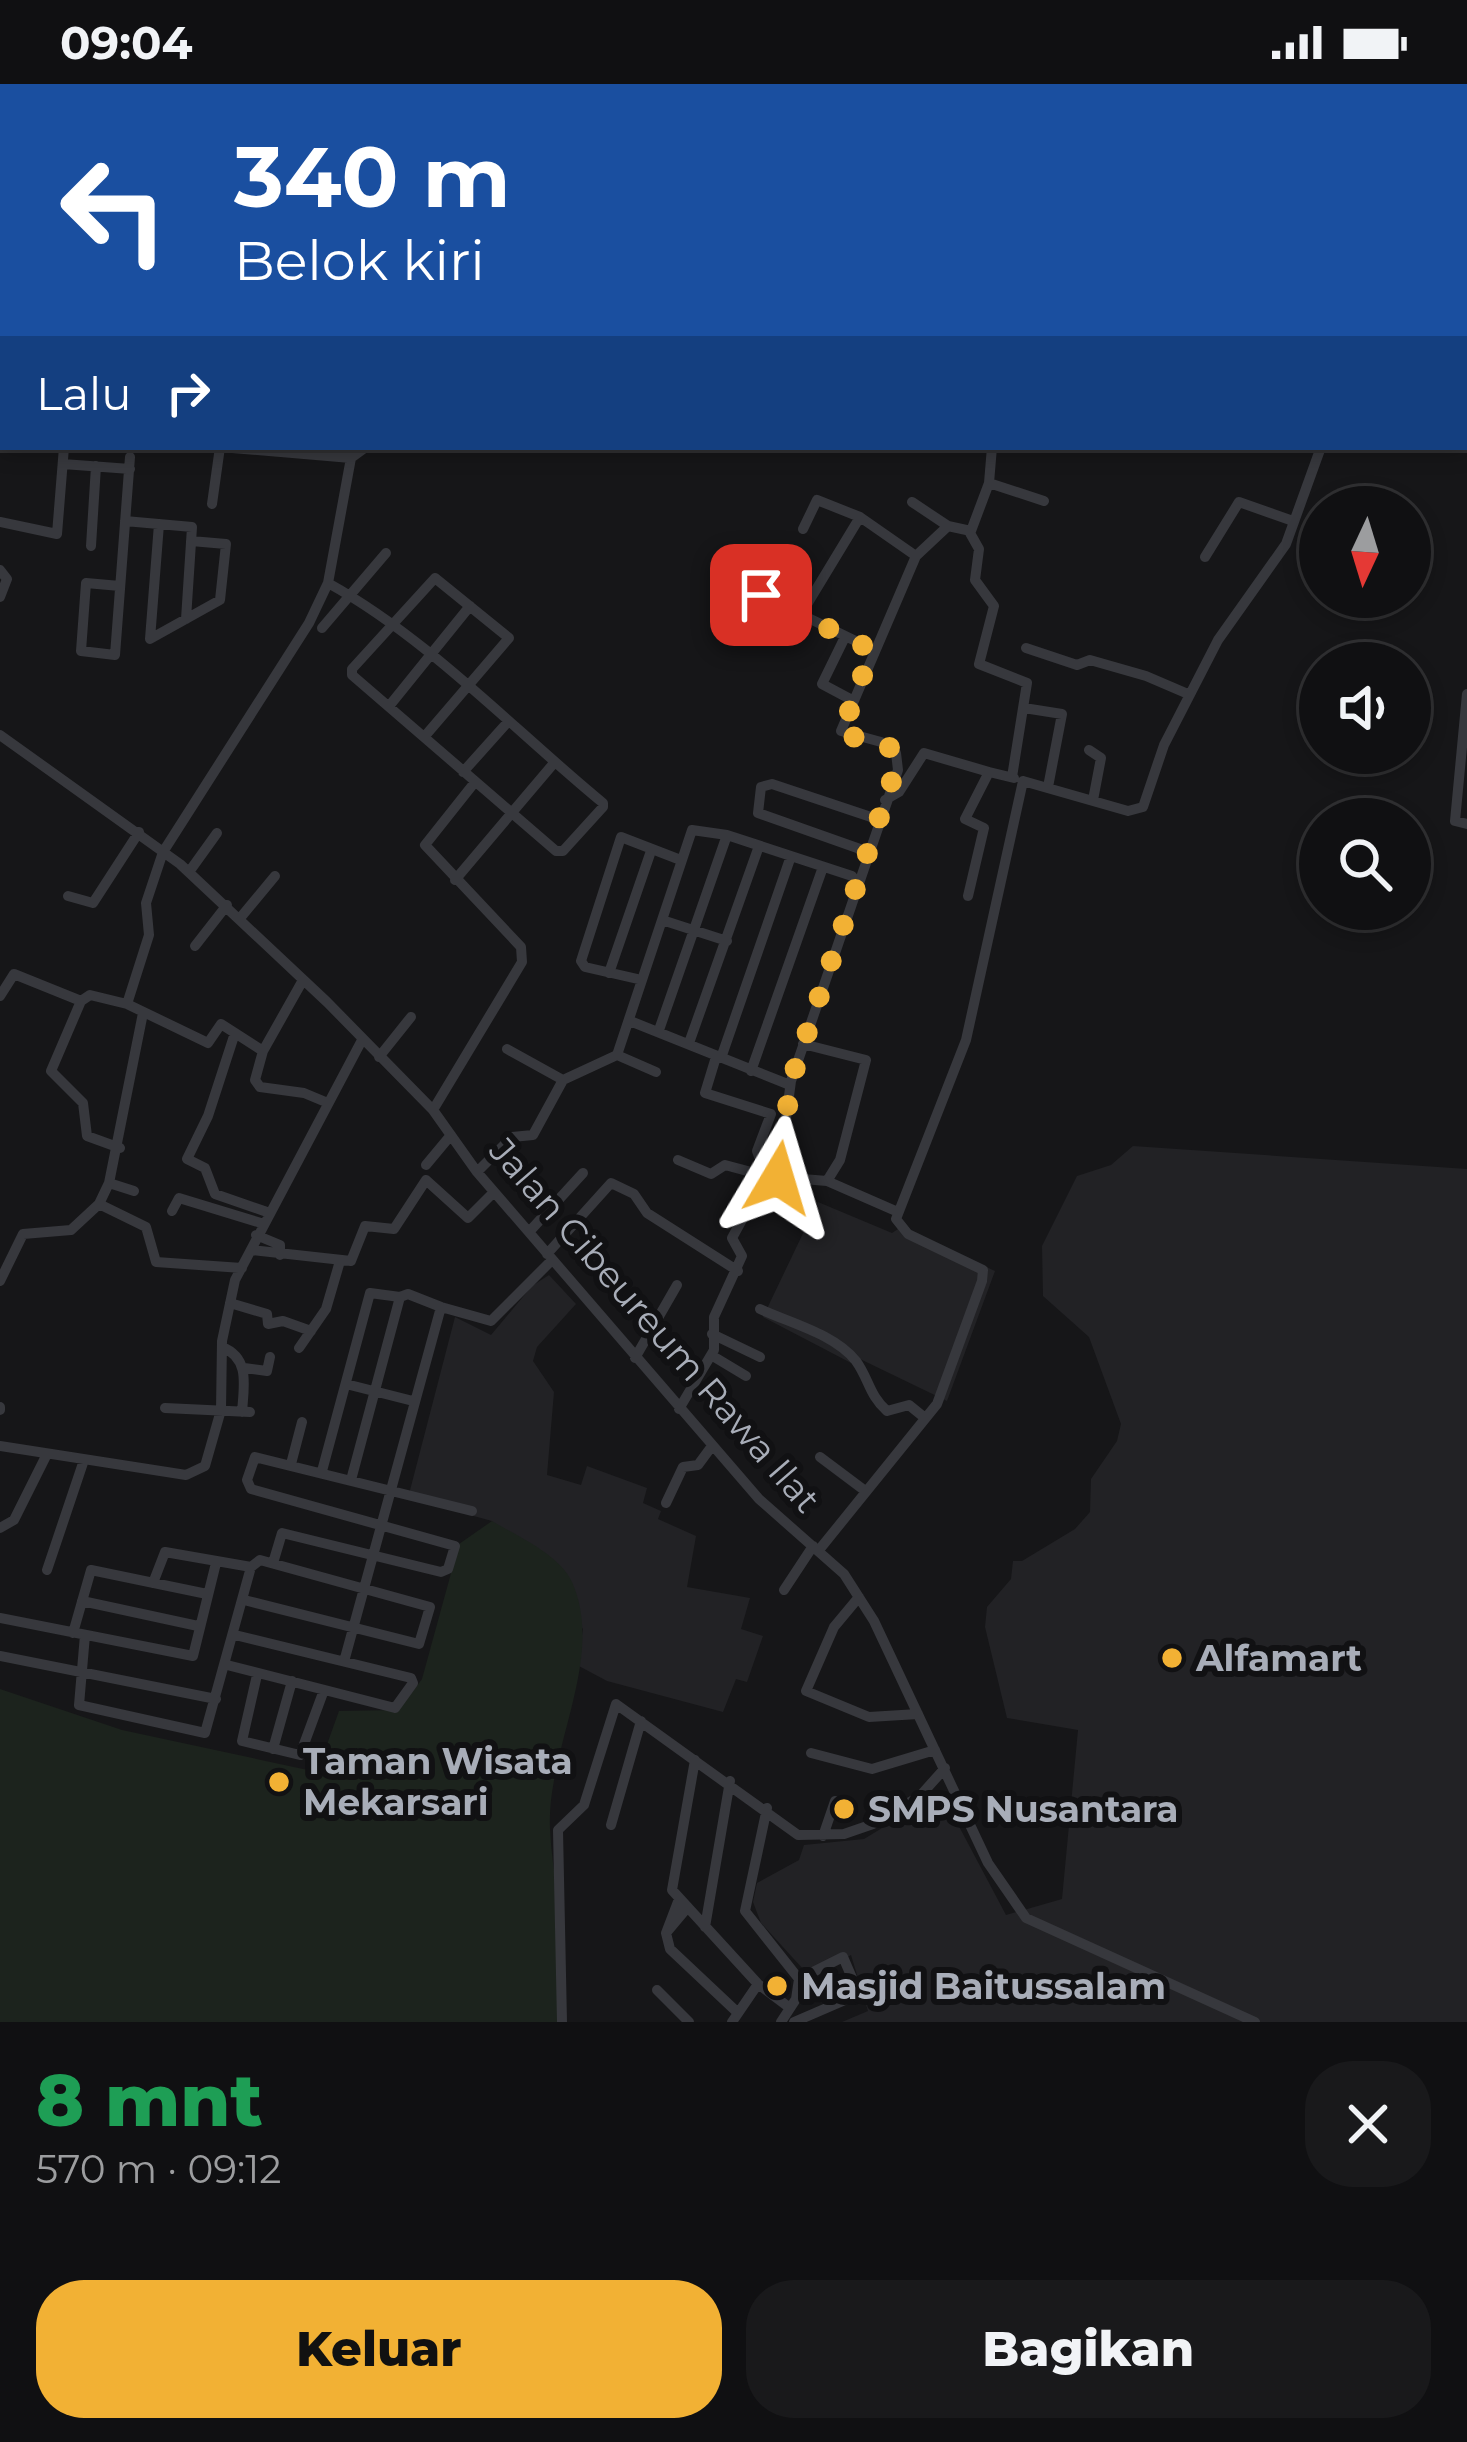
<!DOCTYPE html>
<html lang="id">
<meta charset="utf-8">
<style>
:root{--surface:#101012;--page:#19191b;--text:#f1f3f6;--muted:#9c9d9f;--line:#303032;--accent:#f2b134}
body{margin:0;font-family:Montserrat,sans-serif;background:var(--page);color:var(--text);height:100vh;display:flex;flex-direction:column;font-size:45px;white-space:nowrap}
*{box-sizing:border-box;margin:0}
p{font-size:39px;color:var(--muted)}
.icon{flex:none;width:66px;height:66px;fill:none;stroke:currentColor;stroke-width:2;stroke-linecap:round;stroke-linejoin:round}
.map{position:relative;height:1938px;overflow:hidden}
.drawer{display:flex;flex-direction:column;background:var(--surface);flex:1}
.drawer>*{flex:none}
.top-card{position:absolute;left:0px;top:0px;width:1467px;height:366px;box-shadow:0 6px 18px #0003,0 0 0 3px var(--line);background:#1a4fa0;color:#fff;overflow:hidden}
.needle{width:78px;rotate:184deg}
.tools{position:absolute;left:1299px;top:402px;display:grid;gap:24px}
.tools a{display:grid;place-items:center;width:132px;height:132px;border-radius:50%;background:var(--surface);box-shadow:0 6px 18px #0003,0 0 0 3px var(--line);font-size:60px}
.pin{position:absolute;display:grid;place-items:center;width:102px;height:102px;color:#fff;margin:-51px;border-radius:24px;box-shadow:0 6px 18px #0006}
.me{position:absolute;width:132px;margin:-66px;rotate:7deg;stroke-linejoin:round;filter:drop-shadow(0 0 9px #0008)}
.turn{display:flex;align-items:center;gap:42px;height:252px;padding:0 36px;font-size:54px}
.turn .icon{width:156px;height:156px;stroke-width:2.5}
.turn b{display:block;font-size:84px;line-height:102px}
.then{display:flex;align-items:center;height:114px;padding:0 36px;background:#0003;gap:24px;font-size:45px}
.round{display:grid;place-items:center;flex:none;width:126px;height:126px;border-radius:48px;background:var(--page)}
.summary{display:flex;align-items:center;justify-content:space-between;height:204px;padding:0 36px}
h1{font-size:72px;font-weight:800;line-height:90px;color:#1e9e55}
.primary-button{display:flex;gap:24px;margin-top:auto;padding:24px 36px}
.primary-button a{flex:1;height:138px;border-radius:48px;background:var(--accent);color:#111;font-size:48px;font-weight:800;line-height:138px;text-align:center}
.primary-button a+a{background:var(--page);color:var(--text)}
.status{display:flex;justify-content:space-between;align-items:center;height:84px;padding:0 60px;background:var(--surface);direction:ltr}
.status svg{height:33px;fill:currentColor}
.map>svg:first-child{display:block}
.built{fill:#222225}
.green{fill:#1c231d}
.lines{fill:none;stroke-linecap:round;stroke-linejoin:round}
.minor{stroke:#37383d;stroke-width:10}
.route{stroke:#f2b134;stroke-width:21;stroke-dasharray:0 37.8}
.poi-dot{fill:#f2b134;stroke:#111113;stroke-width:4.5}
.labels{text-anchor:middle;stroke-width:12;stroke-linejoin:round;paint-order:stroke}
.street-label{font-size:36px;fill:#a8adb8;stroke:#111113}
.poi-label{font-size:36px;font-weight:bold;fill:#a8adb8;stroke:#111113;text-anchor:start}
</style>
<div class="status"><b>09:04</b><svg viewBox="0 0 49 12"><path d="M0 12V9h3v3zM5 12V6h3v6zM10 12V3h3v9zM15 12V0h3v12zM26 1h20v11H26zM47 4h2v5h-2z"/></svg></div>
<div class="map">
<svg width="1467" height="1938" viewBox="0 0 1467 1938">
<rect width="100%" height="100%" fill="#161618"/>
<path class="built" d="M1133 1062 1467 1085V1938H842L868 1927 851 1871 816 1891 803 1885 761 1839 753 1818 757 1799 799 1776 804 1761 864 1755 920 1721 925 1727 939 1718 944 1731 954 1733 1006 1831 1062 1815 1078 1646 1007 1634 985 1543 987 1523 1011 1495 1013 1477H1022L1075 1445 1090 1428 1091 1395 1117 1357 1121 1340 1089 1253 1043 1212 1042 1162 1077 1092 1111 1081Z
M818 1118 892 1149 901 1143 995 1187 947 1317 858 1274 853 1280 763 1233Z
M549 1191 576 1220 537 1263 533 1277 554 1308 547 1391 581 1401 587 1382 647 1404 643 1419 661 1427 658 1435 696 1452 687 1503 750 1514 741 1545 763 1552 747 1598 736 1595 723 1628 607 1597 577 1581 583 1545 492 1437 408 1414 455 1233 491 1251 532 1202Z"/>
<path class="green" d="M492 1437C517 1452 560 1471 572 1498 606 1575 546 1666 550 1745 553 1810 575 1873 561 1938H0V1605L122 1646 317 1688 339 1627 399 1626 422 1595 459 1460Z"/>
<g class="lines">
<path class="minor" d="M279 0 290 3
M565 0 644 3
M20 3V0
M256 3 258 0
M369 3 374 0
M531 3 532 0
M720 3V0
M1032 3V0
M1124 3 1125 0
M1182 3 1183 0
M1328 3H1336
M1348 3 1349 0
M1385 3 1386 0
M1437 3 1438 0
M0 102 3 90
M1464 102 1467 103
M0 117H3
M0 151H3
M0 186H3
M0 220H3
M0 252H3
M0 290H3
M0 323 3 324
M0 356 3 357
M220 363 351 374
M63 380 130 385
M989 399 1044 417
M912 418 948 442
M212 420 220 363
M125 437 192 443 186 535
M0 438 57 450 64 363
M159 440 150 555 220 516 226 460 191 457
M803 445 817 416 860 433
M970 449 979 465 975 496 994 522 979 580 1027 599 1012 693
M91 462 96 382
M1205 473 1239 418 1293 437
M0 486 7 495 0 513
M328 499C429 555 514 646 603 719V723L563 767H556L352 591V585L435 494 509 554 425 652
M120 502 86 499 81 567 115 571 130 373
M737 528 761 511 872 565
M800 532 860 433 916 472
M322 544 386 469
M845 553 822 600 852 616
M1026 564 1077 581 1090 576 1146 592 1188 610
M1467 610 1455 737 1467 740
M390 621 470 522
M1024 624 1062 630 1048 703
M0 651 180 780 327 918 433 1026 477 1088 759 1415 844 1490 874 1537 988 1779 1026 1834 1255 1938
M1089 666 1101 674 1093 716
M463 688 506 640
M885 716 899 708 924 669 989 688
M860 765 758 729 761 703 772 700 877 735
M189 788 217 749
M455 796 554 679
M68 812 93 819 139 748
M968 812 984 744 965 735 989 688 1014 694
M241 833 275 792
M662 836 727 857
M195 862 227 821
M609 889 651 767
M303 896 263 967 255 996 260 1003 304 1009 328 1019
M642 896 585 883 581 877 621 753 678 775
M0 912 14 890 81 917 90 911 127 920
M81 917 51 987 83 1019 87 1052 120 1064
M630 937 790 1001
M659 946 727 751
M234 952 208 1032 187 1075 205 1084 215 1110 267 1128
M689 959 759 762
M803 960 866 976 840 1076 827 1097
M507 965 563 996
M263 967 221 940 208 959 127 920 149 851 146 819 163 768 309 539 328 499 351 374 366 363
M617 971 656 988
M379 973 411 933
M721 974 791 772
M751 987 823 783
M433 1026 522 878 521 863 425 761 475 698
M678 1076 711 1090 725 1081 766 1092 827 1097 898 1128
M426 1081 451 1051
M477 1088 512 1053 533 1051 563 996 617 971 692 746 727 751 852 792
M778 1094 791 997 898 686 896 669 881 658 841 647 916 472 948 442 971 447 989 399 992 363
M109 1099 134 1107
M99 1120 146 1143 156 1178 242 1184
M172 1127 179 1114 261 1139
M529 1148 583 1089
M256 1151 280 1161V1171
M252 1166 351 1177 365 1142 394 1145 426 1096 468 1134 494 1108
M547 1170 611 1099 634 1110 647 1129 738 1187
M0 1197 23 1150 71 1146 99 1120 109 1099 143 929
M230 1219 267 1230 268 1240 283 1237 311 1247
M760 1225C790 1239 835 1250 856 1277 869 1295 869 1311 887 1327L909 1321 925 1334
M712 1250 760 1273
M222 1263C250 1274 244 1301 242 1328
M299 1264 326 1225 340 1177
M711 1271 746 1292
M635 1274 677 1201
M244 1284 267 1287 270 1273
M346 1300 413 1317
M0 1323V1326
M165 1324 250 1328
M679 1325 714 1266V1233L742 1172 732 1154 766 1092 757 1067 771 1030 705 1009 716 973
M0 1362 186 1391 205 1382 221 1326 222 1257 235 1196 362 956
M820 1373 864 1406
M291 1380 302 1338
M322 1387 370 1209 400 1213
M351 1396 400 1213 408 1210 441 1223
M666 1419 683 1383 698 1381 712 1362
M0 1444 14 1436 47 1370
M819 1466 937 1320 982 1197 983 1186 908 1150 896 1135 966 956 1023 697 1128 727 1143 723 1164 661 1218 556 1286 460 1321 363
M273 1479 282 1449 441 1488 448 1485 455 1462 251 1405 247 1396 255 1373 472 1427
M47 1486 84 1376
M153 1499 165 1468 251 1483 260 1476 430 1523 419 1560 244 1516
M784 1506 813 1462
M859 1513 834 1543 806 1607 869 1633 918 1630
M82 1517 198 1542
M0 1534 193 1572 216 1479
M73 1549 91 1486 207 1510
M85 1551 79 1621 205 1649 251 1483
M0 1572 216 1615
M345 1574 441 1223 491 1237 552 1176
M227 1581 395 1624 413 1599 411 1594 235 1551
M257 1591 242 1657 300 1671 324 1606
M273 1665 292 1597
M811 1669 872 1685 935 1666
M695 1676 672 1806 758 1900 790 1924
M767 1724 745 1827 799 1895 796 1915 781 1938
M611 1741 641 1637
M823 1752 835 1717
M687 1824 666 1849 670 1865 738 1929
M705 1843 730 1697
M666 1849 679 1815
M657 1906 689 1938
M562 1938 558 1746 584 1721 616 1620 798 1751 844 1750 873 1740 920 1712 945 1684
M732 1938 758 1900
M794 1938 859 1910 843 1873 799 1895"/>
</g>
<g class="lines">
<path class="route" d="M761 511 872 566 841 650 888 661 898 678 791 997 778 1094"/>
</g>
<g class="poi-dot">
<circle cx="1172" cy="1574" r="12"/>
<circle cx="279" cy="1698" r="12"/>
<circle cx="844" cy="1725" r="12"/>
<circle cx="777" cy="1902" r="12"/>
</g>
<g class="labels">
<g class="street-label">
<text transform="translate(655 1241) rotate(49)" y="13">Jalan Cibeureum Rawa Ilat</text>
</g>
<g class="poi-label">
<text x="1196" y="1587">Alfamart</text>
<text x="303" y="1690">Taman Wisata<tspan x="303" dy="41">Mekarsari</tspan></text>
<text x="868" y="1738">SMPS Nusantara</text>
<text x="801" y="1915">Masjid Baitussalam</text>
</g>
</g>
</svg>
<div class="tools">
<a><svg class="needle" viewBox="-14 -14 28 28"><path d="M0-13l5 13h-10z" fill="#e53935"/><path d="M0 13l5-13h-10z" fill="#9c9d9f"/></svg></a>
<a><svg class="icon" aria-label="sound" viewBox="0 0 24 24"><path d="M4 9h4l5-4v14l-5-4H4zM17 9q2 3 0 6"/></svg></a>
<a><svg class="icon" aria-label="search" viewBox="0 0 24 24"><circle cx="10" cy="10" r="6"/><path d="M15 15l6 6"/></svg></a>
</div>
<div class="pin" style="left:761px;top:511px;background:#d93025"><svg class="icon" aria-label="arrive" viewBox="0 0 24 24"><path d="M6 21V4h12l-3 4 3 4H6"/></svg></div>
<svg class="me" style="left:778px;top:1094px" viewBox="-20 -20 40 40"><path d="M0-17L14 15 0 8-14 15z" fill="#f2b134" stroke="#fff" stroke-width="4"/></svg>
<div class="top-card">
<div class="turn"><svg class="icon" aria-label="left" viewBox="0 0 24 24"><path d="M17 20v-9H6M10 6l-5 5 5 5"/></svg><div><b>340 m</b>Belok kiri</div></div>
<div class="then">Lalu<svg class="icon" aria-label="right" viewBox="0 0 24 24"><path d="M7 20v-9h11M14 6l5 5-5 5"/></svg></div>
</div>
</div>
<section class="drawer">
<div class="summary"><div><h1>8 mnt</h1><p>570 m · 09:12</p></div><a class="round"><svg class="icon" aria-label="close" viewBox="0 0 24 24"><path d="M6 6l12 12M18 6L6 18"/></svg></a></div>
<div class="primary-button"><a>Keluar</a><a>Bagikan</a></div>
</section>
